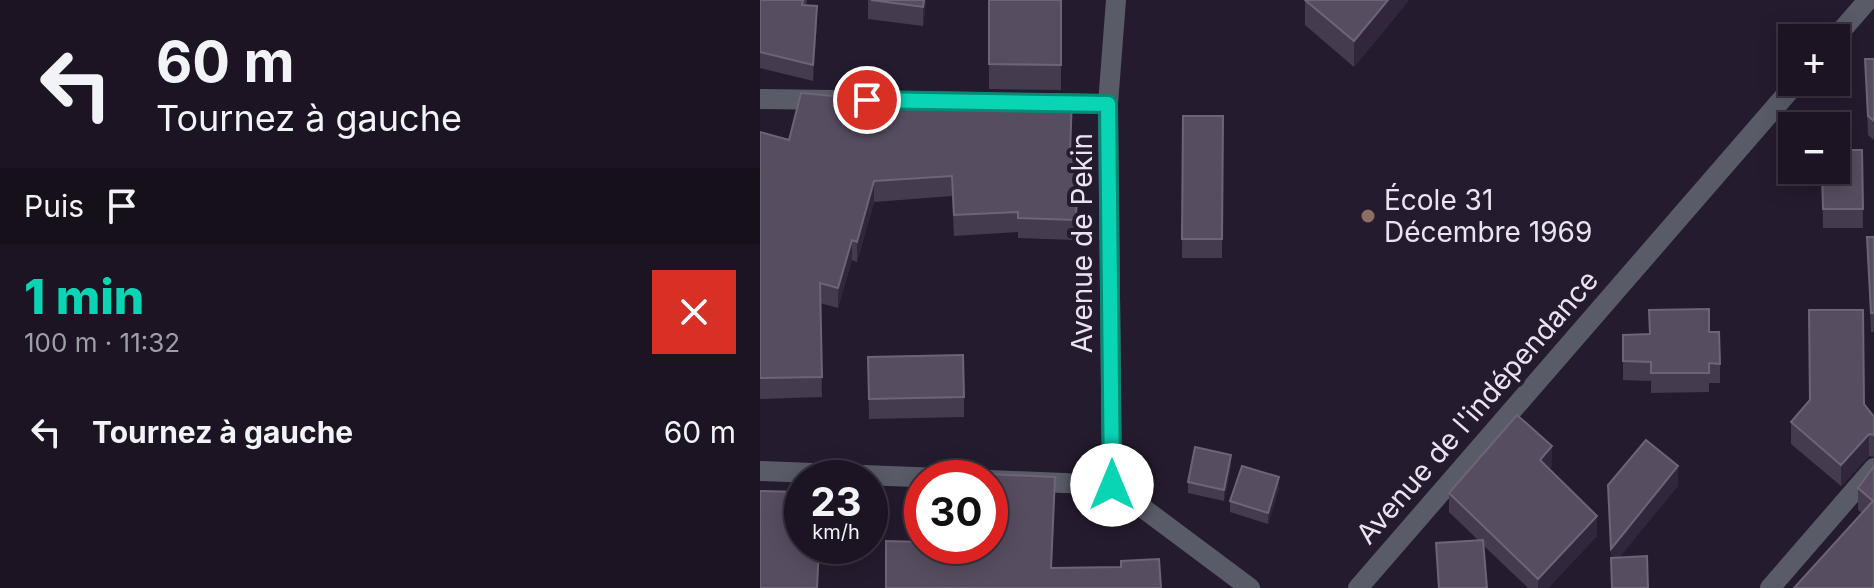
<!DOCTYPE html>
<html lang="fr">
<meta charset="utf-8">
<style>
:root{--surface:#1c1422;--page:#29212f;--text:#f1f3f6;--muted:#a09ea5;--line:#3a3340;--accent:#09d5b5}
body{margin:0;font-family:Inter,sans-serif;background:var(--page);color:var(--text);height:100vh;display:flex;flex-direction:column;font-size:30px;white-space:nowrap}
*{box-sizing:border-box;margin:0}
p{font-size:26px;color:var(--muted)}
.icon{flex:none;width:44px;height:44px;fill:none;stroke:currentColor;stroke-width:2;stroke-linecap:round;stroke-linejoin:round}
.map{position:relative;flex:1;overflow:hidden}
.panel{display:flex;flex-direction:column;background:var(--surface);width:760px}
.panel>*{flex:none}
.banner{background:#1c1422;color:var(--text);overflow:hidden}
.tools{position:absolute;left:1018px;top:24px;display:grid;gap:16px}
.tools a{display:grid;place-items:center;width:72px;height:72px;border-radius:0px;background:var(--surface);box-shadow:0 4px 20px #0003,0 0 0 2px var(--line);font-size:40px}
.speed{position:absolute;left:24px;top:460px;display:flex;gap:16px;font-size:40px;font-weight:700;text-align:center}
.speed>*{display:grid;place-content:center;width:104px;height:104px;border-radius:50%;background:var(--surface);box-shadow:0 4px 20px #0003,0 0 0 2px var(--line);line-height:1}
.speed small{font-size:20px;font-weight:400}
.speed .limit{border:12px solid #d22;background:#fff;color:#111}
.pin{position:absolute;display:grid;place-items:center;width:68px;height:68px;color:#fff;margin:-34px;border:4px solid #fff;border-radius:50%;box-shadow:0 2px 8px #0007}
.me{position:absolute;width:88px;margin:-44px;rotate:0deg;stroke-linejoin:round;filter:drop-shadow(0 0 6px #0008)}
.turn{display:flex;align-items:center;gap:28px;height:168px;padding:0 24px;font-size:36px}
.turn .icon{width:104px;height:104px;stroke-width:2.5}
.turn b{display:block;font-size:56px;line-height:68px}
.then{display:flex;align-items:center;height:76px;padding:0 24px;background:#0003;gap:16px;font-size:30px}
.round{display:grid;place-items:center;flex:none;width:84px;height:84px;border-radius:0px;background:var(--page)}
.headline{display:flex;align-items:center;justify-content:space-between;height:136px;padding:0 24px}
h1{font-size:48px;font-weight:800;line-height:60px;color:var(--accent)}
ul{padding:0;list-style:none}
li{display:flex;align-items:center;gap:24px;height:104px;padding:0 24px}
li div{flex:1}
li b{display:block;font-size:30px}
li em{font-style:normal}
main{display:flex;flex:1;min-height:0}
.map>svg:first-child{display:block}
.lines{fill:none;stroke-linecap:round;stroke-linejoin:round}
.minor{stroke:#595c67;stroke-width:20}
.tertiary{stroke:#595c67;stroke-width:20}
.wall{fill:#453b4f}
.shaded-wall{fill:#31263b}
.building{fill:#574d60;stroke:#6e6477;stroke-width:2}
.route-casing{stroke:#068a76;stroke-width:20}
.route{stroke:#09d5b5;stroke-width:14}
.education-dot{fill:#8d6e63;stroke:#251b2e;stroke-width:3}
.labels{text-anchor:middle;stroke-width:8;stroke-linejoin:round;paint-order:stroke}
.poi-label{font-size:28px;fill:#eae3f0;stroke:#251b2e;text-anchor:start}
.street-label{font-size:28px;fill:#eae3f0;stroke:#251b2e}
</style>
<main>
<section class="panel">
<div class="banner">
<div class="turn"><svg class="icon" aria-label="left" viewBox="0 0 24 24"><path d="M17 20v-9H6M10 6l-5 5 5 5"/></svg><div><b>60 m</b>Tournez à gauche</div></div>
<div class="then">Puis<svg class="icon" aria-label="arrive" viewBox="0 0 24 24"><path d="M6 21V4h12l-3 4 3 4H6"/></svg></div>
</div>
<div class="headline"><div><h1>1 min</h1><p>100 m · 11:32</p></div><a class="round" style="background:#d93025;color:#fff"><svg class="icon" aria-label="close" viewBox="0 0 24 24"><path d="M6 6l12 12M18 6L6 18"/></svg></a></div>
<ul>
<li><svg class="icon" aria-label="left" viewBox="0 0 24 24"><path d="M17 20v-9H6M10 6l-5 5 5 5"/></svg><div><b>Tournez à gauche</b></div><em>60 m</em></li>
</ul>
</section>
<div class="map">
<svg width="1114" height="588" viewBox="0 0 1114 588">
<rect width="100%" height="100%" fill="#251b2e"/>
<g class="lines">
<path class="minor" d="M0 99 216 102
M284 103 348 104
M0 471 180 478
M230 480 352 485 490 588
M352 485 348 104 356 0
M1010 588 1114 468"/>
<path class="tertiary" d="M1075 38 1108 0
M598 588 1037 82"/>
</g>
<path class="wall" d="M0 0H47L46 6 57 22 53 81 0 68Z
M108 0H166L163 26 108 19Z
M229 0H301V90L229 89Z
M545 0H649L594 67 545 25Z
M1105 59H1114V140L1108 135Z
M423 116H463L462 258H422Z
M0 132 29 140 311 154 318 175 316 240 258 238V232L194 236 192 196 114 202 97 262 92 260 78 308 60 303 62 397 0 399Z
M1102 150 1103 228H1063L1062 170Z
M1107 237H1114V332H1111Z
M949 332 960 364V383H949V392L891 393V381L863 380V335Z
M108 357 204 397V417L109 419Z
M1104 404 1114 417V457L1109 456 1081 486 1031 444V422Z
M471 466 464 501 428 493V482Z
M792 466 789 469 837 536 788 588H768L723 545 727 588H678L676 543 718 540 689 512V493Z
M1114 466V588L1102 513 1098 510V488Z
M519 488 508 524 470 512V501Z"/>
<path class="shaded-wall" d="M164 0H166L163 26V7Z
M628 0H649L594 67V41Z
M57 6V22L53 81V65Z
M114 181V202L97 262V242Z
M92 240V260L78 308V288Z
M1109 434V456L1081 486V465Z
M792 446V466L780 480V460Z
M471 455V466L464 501V490Z
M918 466V486L851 568V558V569V549Z
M519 477V488L508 524V513Z
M837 516V536L788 588H778V579Z"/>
<path class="building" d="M0 0H43L42 5 57 6 53 65 0 52Z
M111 0H164L163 7Z
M229 0H301V65L229 64Z
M545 0H628L594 41Z
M1105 59H1114V121L1108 116Z
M41 93 189 107V94L312 96 310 154H318L316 220 258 218V212L194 215 192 176 114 181 97 242 92 240 78 288 60 283 62 377 0 378V132L29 140Z
M423 116H463L462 239H422Z
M1076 150H1102L1103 209H1063L1062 170H1076Z
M1107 237H1114V313H1111Z
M949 309V332H959L960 364 949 363V373H891V362L863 361V335L890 334 889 310Z
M1049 310H1103L1104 404 1114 417V435L1109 434 1081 465 1031 422 1050 400Z
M203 355 204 397 109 399 108 357Z
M757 415 792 446 780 460 837 516 778 579 689 493Z
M886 440 918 466 851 549 848 485Z
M435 447 471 455 464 490 428 482Z
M482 466 519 477 508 513 470 501Z
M1114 466V588H1034L1113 501 1098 488Z
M180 472 295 477 291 568 361 567V561L399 559 401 588H126V541L162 542V546H230V478H180Z
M0 491 42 492V546H59L57 588H0Z
M723 540 727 588H679L676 543Z
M887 556 888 588H852L851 558Z"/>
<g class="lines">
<g class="route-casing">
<path id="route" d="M107 100 348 104 352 485"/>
</g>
<use href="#route" class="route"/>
</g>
<circle class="education-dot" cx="608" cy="216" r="8"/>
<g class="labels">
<g class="poi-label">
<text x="624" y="210">École 31<tspan x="624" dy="32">Décembre 1969</tspan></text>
</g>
<g class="street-label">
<text transform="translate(322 243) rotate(-90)" y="10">Avenue de Pekin</text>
<text transform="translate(717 407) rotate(-49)" y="10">Avenue de l'indépendance</text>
</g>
</g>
</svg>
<div class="tools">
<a>+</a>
<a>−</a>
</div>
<div class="speed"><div>23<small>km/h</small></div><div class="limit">30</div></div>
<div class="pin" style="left:107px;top:100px;background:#d93025"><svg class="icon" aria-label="arrive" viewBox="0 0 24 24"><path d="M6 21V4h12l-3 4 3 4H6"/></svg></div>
<svg class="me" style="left:352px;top:485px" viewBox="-20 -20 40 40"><circle r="19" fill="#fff"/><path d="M0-13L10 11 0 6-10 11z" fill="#09d5b5"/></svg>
</div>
</main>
